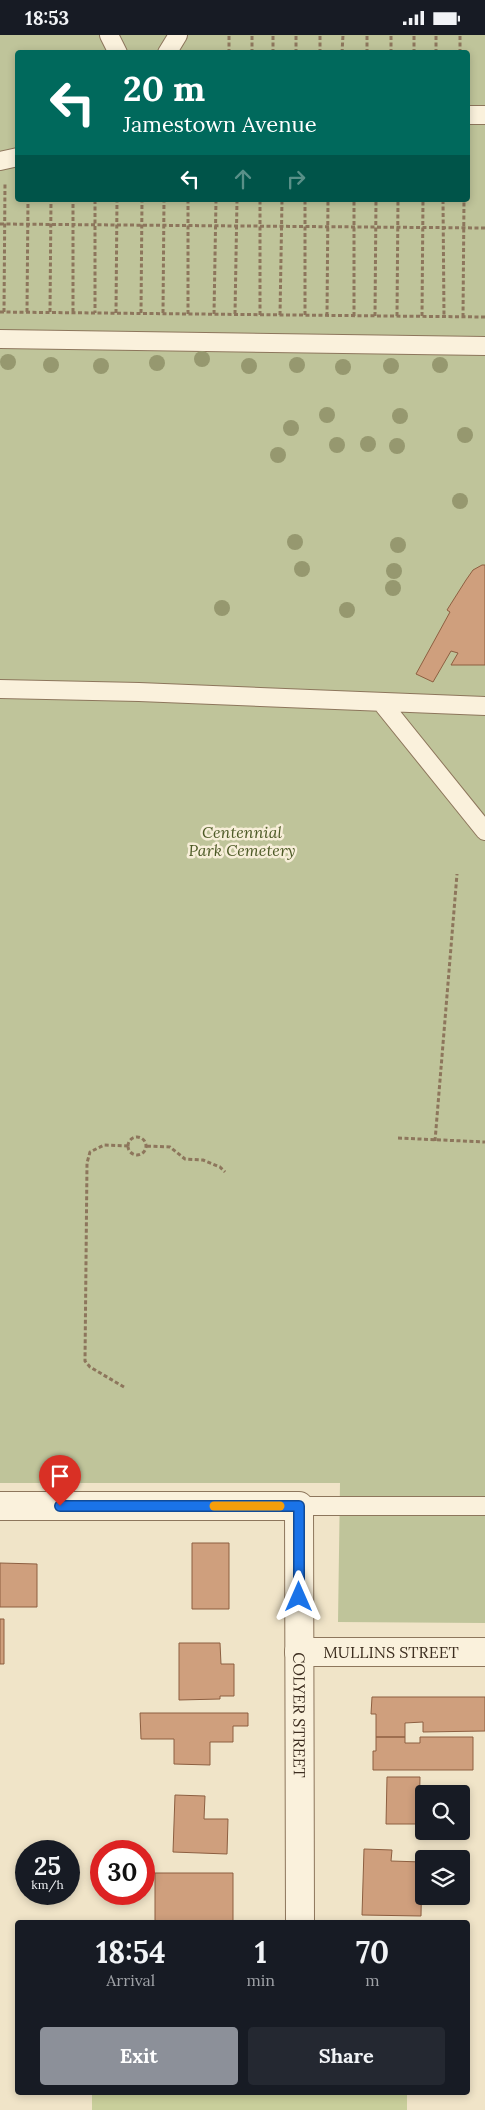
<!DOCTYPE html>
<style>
:root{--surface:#171b24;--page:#242831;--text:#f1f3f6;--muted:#9ea1a6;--accent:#8c9099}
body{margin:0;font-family:Lora,serif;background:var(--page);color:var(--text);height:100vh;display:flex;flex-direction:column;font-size:19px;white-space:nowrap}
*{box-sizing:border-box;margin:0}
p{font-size:16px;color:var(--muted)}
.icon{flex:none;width:28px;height:28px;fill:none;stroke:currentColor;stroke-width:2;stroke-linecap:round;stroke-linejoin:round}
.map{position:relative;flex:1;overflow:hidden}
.sheet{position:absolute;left:15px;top:1885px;width:455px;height:175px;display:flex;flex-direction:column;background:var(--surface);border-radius:5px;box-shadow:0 2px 8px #0003}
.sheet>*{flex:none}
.top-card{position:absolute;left:15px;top:15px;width:455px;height:152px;border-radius:5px;box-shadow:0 2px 8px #0003;background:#00695c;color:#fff;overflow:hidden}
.controls{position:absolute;left:415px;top:1750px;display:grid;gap:10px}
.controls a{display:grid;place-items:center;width:55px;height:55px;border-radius:5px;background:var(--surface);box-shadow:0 2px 8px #0003;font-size:25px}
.speed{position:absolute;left:15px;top:1805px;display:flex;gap:10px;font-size:25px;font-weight:700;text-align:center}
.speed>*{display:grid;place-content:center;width:65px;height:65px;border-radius:50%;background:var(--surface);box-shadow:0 2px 8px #0003;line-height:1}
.speed small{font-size:12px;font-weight:400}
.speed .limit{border:8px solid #d22;background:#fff;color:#111}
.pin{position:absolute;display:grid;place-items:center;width:42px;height:42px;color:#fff;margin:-51px -21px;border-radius:50% 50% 50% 0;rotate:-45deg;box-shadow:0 0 5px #0007}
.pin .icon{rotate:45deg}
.me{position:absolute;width:55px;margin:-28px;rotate:0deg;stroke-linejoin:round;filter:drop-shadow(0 0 4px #0008)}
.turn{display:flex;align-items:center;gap:18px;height:105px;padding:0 25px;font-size:22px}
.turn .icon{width:65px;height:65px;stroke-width:2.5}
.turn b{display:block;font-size:35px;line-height:42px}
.lanes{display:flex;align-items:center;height:48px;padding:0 25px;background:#0003;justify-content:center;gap:25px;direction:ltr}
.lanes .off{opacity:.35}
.eta{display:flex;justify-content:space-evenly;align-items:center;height:85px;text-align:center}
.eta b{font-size:30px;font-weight:700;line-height:35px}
.button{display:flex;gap:10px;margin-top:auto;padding:10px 25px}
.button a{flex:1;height:58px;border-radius:5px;background:var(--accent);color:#fff;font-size:20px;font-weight:700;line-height:58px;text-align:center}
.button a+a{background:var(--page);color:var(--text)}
.status{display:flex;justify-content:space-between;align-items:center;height:35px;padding:0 25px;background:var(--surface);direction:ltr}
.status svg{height:14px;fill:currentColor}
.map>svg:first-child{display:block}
.green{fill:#c9cf9b}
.cemetery{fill:#bfc49a;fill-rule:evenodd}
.building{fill:#cf9f7d;stroke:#8d5f41}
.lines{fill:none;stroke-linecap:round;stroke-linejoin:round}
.service-casing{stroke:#8d765c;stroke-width:20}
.minor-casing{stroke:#8d765c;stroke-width:30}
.path{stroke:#8d765c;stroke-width:3;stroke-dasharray:4 2.5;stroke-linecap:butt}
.service{stroke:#faf1dc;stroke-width:18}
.minor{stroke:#faf1dc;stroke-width:28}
.tree{fill:#96986f}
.route-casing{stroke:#114b97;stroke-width:12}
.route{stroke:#1a73e8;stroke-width:9}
.slow{stroke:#f59e0b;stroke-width:9}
.labels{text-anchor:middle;stroke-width:5;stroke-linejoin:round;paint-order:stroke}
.park-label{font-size:16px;font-style:italic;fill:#4d5a26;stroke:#f7eed8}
.street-label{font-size:16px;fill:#3d2e20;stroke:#f7eed8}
</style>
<div class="status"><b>18:53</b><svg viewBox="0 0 49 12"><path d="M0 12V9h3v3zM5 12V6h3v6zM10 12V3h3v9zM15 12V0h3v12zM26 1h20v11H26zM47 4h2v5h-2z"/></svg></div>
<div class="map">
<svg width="485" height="2075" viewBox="0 0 485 2075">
<rect width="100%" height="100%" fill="#f0e4c8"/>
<path class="green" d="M92 2058H407V2075H92Z"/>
<path class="cemetery" d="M0 0H485V1588L338 1587 340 1448H0ZM18 18H468V165H18Z"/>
<path class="building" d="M482 530H485V630H451L458 618 451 616 433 647 416 639 450 577 447 575 466 545 473 535Z
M192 1508H229V1574H192Z
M0 1528 37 1529V1572H0Z
M0 1584H4V1629H0Z
M179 1608H220L221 1629H234V1661H220V1664L179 1665Z
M372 1662H485V1696L423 1697V1687L405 1688V1702H376V1679H371Z
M140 1678H248V1691H233V1707H210V1730L174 1729V1704H141Z
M376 1702H405V1708H420V1702H473V1735H373V1716H376Z
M387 1742H420L419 1789H386Z
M175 1760 205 1761 204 1784H228L227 1819 173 1817Z
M364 1814 392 1815 391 1826 422 1827 421 1881 362 1880Z
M155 1838H233V1888H155Z"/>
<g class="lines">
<g class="service-casing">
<path id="service" d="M109 0 118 18
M167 18 178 0
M468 80H485
M0 126 18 122
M0 304 485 311
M0 654 139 657 485 671
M381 667 485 796
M299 1471H485"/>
</g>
<g class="minor-casing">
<g id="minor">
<path id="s1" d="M0 1471H299L300 1888"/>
<path id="s2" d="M299 1617H485"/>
</g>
</g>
<path class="path" d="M229 18V0
M252 18V0
M273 18V0
M296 18V0
M320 18V0
M342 18 343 0
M367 18V0
M391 18V0
M414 18V0
M436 18V0
M460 18V0
M95 165V278
M443 165 444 282
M0 189 485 193
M0 277 485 282
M4 277 5 147
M27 277 28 165
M50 277 51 165
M73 277V165
M116 278 117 165
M141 278 142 165
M163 278 164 165
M188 279V165
M214 279 216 165
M235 279 237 165
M260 280V165
M280 280 282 165
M305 280V165
M327 281 328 165
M354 281V165
M375 281 376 165
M397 281 398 165
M422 281 423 165
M463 282 464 165
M128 1111a9 9 0 1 1 18 0a9 9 0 1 1-18 0Z
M398 1103 485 1107
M435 1106 457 839
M147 1111 170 1112 185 1124 203 1125 220 1132 225 1137
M124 1352 90 1332 85 1326 87 1128 90 1117 104 1110 128 1111"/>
<use href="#service" class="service"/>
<use href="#minor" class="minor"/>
</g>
<g class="tree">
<circle cx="202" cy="324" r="8"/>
<circle cx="8" cy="327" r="8"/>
<circle cx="157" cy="328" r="8"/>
<circle cx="51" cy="330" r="8"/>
<circle cx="297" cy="330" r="8"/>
<circle cx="440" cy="330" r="8"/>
<circle cx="101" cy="331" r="8"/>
<circle cx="249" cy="331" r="8"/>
<circle cx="391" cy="331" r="8"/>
<circle cx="343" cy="332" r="8"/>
<circle cx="327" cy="380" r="8"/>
<circle cx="400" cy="381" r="8"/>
<circle cx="291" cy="393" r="8"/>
<circle cx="465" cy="400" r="8"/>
<circle cx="368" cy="409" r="8"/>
<circle cx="337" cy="410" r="8"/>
<circle cx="397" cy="411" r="8"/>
<circle cx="278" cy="420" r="8"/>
<circle cx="460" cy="466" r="8"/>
<circle cx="295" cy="507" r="8"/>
<circle cx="398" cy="510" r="8"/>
<circle cx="302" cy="534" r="8"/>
<circle cx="394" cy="536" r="8"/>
<circle cx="393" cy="553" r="8"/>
<circle cx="222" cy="573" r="8"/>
<circle cx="347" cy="575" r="8"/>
</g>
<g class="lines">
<g class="route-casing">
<path id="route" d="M60 1471H299V1562"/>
</g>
<use href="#route" class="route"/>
<path class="slow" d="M214 1471H280"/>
</g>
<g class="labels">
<g class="park-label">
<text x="242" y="803">Centennial<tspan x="242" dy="18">Park Cemetery</tspan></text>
</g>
<g class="street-label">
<text dy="6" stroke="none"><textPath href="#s2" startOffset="92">MULLINS STREET</textPath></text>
<text dy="6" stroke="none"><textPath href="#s1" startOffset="508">COLYER STREET</textPath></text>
</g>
</g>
</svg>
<div class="controls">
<a><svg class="icon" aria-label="search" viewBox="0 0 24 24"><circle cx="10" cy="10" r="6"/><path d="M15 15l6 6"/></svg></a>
<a><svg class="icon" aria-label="layers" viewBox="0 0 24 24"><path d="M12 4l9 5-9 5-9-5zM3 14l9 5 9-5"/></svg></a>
</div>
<div class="speed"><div>25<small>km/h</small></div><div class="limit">30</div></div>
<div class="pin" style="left:60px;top:1471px;background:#d93025"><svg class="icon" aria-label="arrive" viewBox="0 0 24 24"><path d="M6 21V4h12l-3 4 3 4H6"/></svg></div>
<svg class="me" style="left:299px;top:1562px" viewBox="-20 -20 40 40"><path d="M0-17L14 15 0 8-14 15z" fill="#1a73e8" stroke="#fff" stroke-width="4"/></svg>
<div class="top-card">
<div class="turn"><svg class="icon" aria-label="left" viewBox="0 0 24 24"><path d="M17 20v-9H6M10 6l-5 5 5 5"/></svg><div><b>20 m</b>Jamestown Avenue</div></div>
<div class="lanes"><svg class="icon" aria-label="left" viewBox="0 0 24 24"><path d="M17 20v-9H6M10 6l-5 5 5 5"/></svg><svg class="icon off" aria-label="ahead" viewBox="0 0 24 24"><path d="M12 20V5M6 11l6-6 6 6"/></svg><svg class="icon off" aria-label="right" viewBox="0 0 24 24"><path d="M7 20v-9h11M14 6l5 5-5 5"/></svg></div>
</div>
<section class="sheet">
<div class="eta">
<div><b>18:54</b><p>Arrival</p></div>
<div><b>1</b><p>min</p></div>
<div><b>70</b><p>m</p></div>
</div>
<div class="button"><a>Exit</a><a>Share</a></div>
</section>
</div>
